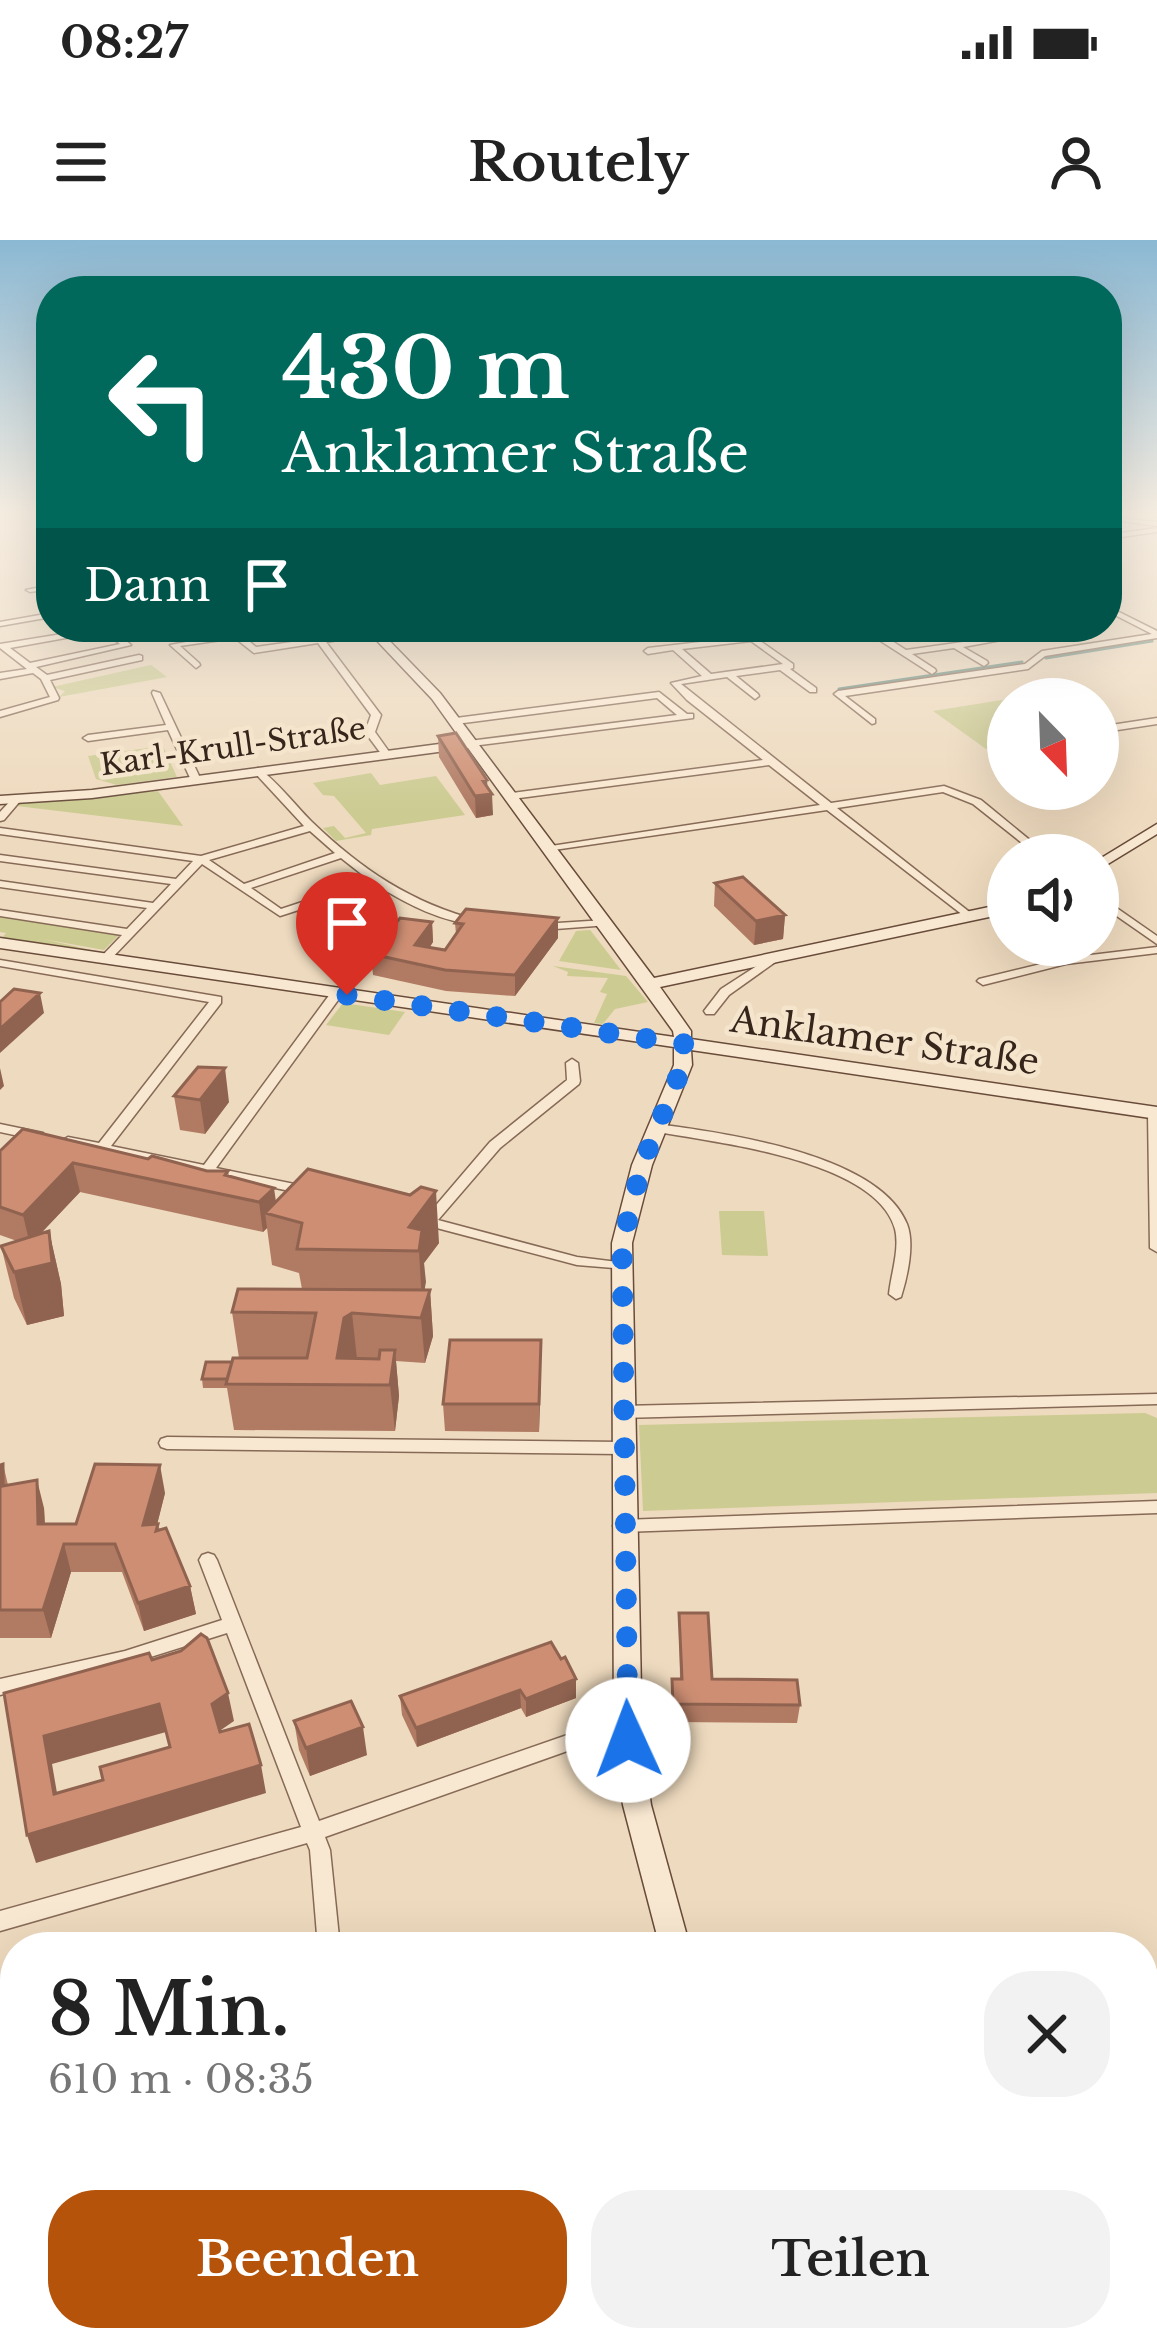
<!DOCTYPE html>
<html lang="de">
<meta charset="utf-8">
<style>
:root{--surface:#fff;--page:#f2f2f2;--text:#222;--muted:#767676;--accent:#b45309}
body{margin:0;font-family:"Libre Baskerville",serif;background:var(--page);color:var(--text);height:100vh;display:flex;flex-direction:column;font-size:45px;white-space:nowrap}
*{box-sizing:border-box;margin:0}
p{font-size:39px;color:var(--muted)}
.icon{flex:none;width:66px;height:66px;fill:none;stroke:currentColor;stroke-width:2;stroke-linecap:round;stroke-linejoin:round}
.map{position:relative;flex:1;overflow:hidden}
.drawer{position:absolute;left:0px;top:1692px;width:1158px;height:420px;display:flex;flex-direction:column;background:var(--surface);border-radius:48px 48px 0 0;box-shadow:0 12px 48px #0002}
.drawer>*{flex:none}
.hud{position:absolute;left:36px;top:36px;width:1086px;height:366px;border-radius:48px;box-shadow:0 12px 48px #0002;background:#00695c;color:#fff;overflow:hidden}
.needle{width:78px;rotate:157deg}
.buttons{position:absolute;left:987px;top:438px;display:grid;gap:24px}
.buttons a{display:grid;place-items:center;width:132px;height:132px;border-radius:50%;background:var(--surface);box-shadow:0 12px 48px #0002;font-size:60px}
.pin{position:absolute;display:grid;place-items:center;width:102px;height:102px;color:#fff;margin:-123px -51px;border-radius:50% 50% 50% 0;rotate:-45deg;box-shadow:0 0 12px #0007}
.pin .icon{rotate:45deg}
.me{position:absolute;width:132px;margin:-66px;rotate:358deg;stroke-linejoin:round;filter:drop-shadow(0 0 9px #0008)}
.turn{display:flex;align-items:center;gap:42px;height:252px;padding:0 48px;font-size:54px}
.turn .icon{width:156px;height:156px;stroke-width:2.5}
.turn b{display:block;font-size:84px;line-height:102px}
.then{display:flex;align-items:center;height:114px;padding:0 48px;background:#0003;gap:24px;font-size:45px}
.round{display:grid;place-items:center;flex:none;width:126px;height:126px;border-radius:48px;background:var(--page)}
.headline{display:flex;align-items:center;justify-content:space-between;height:204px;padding:0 48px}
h1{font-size:72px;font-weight:600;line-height:90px}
.action{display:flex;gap:24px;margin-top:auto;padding:24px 48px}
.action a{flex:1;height:138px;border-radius:48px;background:var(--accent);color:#fff;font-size:48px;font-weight:600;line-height:138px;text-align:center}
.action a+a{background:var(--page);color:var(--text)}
.status{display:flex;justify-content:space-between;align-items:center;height:84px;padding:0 60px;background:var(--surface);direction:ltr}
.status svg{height:33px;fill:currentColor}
header{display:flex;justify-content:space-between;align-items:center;height:156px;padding:0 48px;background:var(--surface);font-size:54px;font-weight:600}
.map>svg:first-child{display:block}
.green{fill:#cccb92}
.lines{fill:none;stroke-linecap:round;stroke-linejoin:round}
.stream{stroke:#698d80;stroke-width:3}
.street-casing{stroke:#866a57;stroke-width:3}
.secondary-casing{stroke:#684b3a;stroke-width:3}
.street{fill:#f9e8d1;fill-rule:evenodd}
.secondary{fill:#f9e8d1;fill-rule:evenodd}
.wall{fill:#b07a63}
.shaded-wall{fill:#906350}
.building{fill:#cd8e73;stroke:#906350;stroke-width:3;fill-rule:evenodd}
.route{stroke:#1a73e8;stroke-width:21;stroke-dasharray:0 37.8}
.labels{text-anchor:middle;stroke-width:9;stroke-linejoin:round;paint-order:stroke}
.far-street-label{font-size:30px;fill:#35251b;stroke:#f5e5cd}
.street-label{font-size:36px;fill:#35251b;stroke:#f5e5cd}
</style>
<div class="status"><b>08:27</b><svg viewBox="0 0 49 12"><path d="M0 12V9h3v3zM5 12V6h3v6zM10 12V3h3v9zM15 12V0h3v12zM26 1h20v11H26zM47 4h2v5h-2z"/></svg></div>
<header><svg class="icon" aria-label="menu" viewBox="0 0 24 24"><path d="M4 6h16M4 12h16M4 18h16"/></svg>Routely<svg class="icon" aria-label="person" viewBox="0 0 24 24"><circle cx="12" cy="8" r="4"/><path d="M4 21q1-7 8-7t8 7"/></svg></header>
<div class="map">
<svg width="1157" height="2112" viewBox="0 0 1157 2112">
<rect width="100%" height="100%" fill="#eedabe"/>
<path class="green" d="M151 425 167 437 59 457 65 451 52 447Z
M1008 459V506L986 509 933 471Z
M163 506 177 537 117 545 96 539 88 516Z
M371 533 380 545 436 536 465 575 372 589 371 595 336 601 323 588 334 586 345 598 366 593 334 556 323 555 313 543Z
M158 551 183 586 17 566 21 562Z
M0 676 120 694 104 710 43 699 100 712 93 713 0 700 6 693 0 692Z
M590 690 591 691 621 730 559 721 576 691Z
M553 726 626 736 648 762 615 769 603 784 594 783 607 754 600 752 608 738 567 736 568 732Z
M343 763 405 772 389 795 326 785Z
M719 971H764L768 1016 722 1015Z
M1145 1173 1157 1178V1253L643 1271 639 1185Z"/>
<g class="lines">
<path class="stream" d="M1046 418 1152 401
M839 449 1022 422"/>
<g class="street-casing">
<path id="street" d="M1107 277 1157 282V286L1107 279Z
M1157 288V292L1107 299V295Z
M51 307V311L48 312 51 315V321L38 310Z
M51 345V349L30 352 26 350Z
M1107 366 1157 391V398L1045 416 1028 429 845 456 875 479V483L872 484 834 454 838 451 1025 424 1042 411 1152 394 1107 371Z
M51 373V377L0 386V382Z
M223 387 235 389 266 387 239 393 256 407 378 390 379 392 375 394 326 402 381 475 375 492 390 513 388 515H382L365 492 371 475 318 403 254 413 235 398 180 406 199 423 200 425 196 428 170 405 230 394Z
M573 387H582L588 394 581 396Z
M842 387H870L906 410 1006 396 993 387H1003L1018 397 963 407 987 421 988 423 984 426 954 408 912 414 935 429 936 431 932 434 862 389 824 394 820 392Z
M99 388H111L131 405 36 427 47 435 139 415 142 416V420L50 440 59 458 58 460 0 477V471L50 457 41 439 33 433 0 439V433L27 429 0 408V404ZM99 392H106L120 404 30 423 10 408Z
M753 396 793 424V428L790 429 816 448V452H810L780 430 736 436 758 454 759 456 755 459 727 437 681 444 831 563 944 546 981 560 1048 615H1037L973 564 943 552 837 568 972 674 974 676 968 679 827 570 547 611 546 609 551 606 820 565 769 525 512 559 507 556 512 553 763 520 687 460 671 443 702 436 673 410 648 414 644 411 648 408ZM751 401 783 424 711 434 682 409Z
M153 451 160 453 201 540 199 542 191 540 168 490 88 501 83 498 88 495 166 485 152 453Z
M659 452 687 474H693V478L472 506 469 505V501L677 475 657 458 456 484 451 481 456 478Z
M1157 478V484L1098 493V487Z
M258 528C278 542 294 564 311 581 362 630 411 663 480 681V685C443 683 407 664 376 645L280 676 202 624 109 721H101L99 719 122 695 0 676V670L127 689 147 668 0 647V641L153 663 171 644 0 621V615L176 639 193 621 0 594V588L201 616 304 586 255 533 253 531ZM310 591 335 613 244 644 209 620ZM341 618 369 640 281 669 251 648Z
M13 558 21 560 4 580 0 581V572Z
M1098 655 1157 696V704L1098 663Z
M605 680 609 681V685L542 690 536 687 542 684Z
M1157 707V713L1066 724 983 745 977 741 979 739 1066 718Z
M777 713 783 716 781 718 729 755 714 774H706L704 771 721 749Z
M0 720 221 757V763L111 906 204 925 333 750H341V756L216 928 314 948 316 951 314 954 309 955 63 904 61 901 68 897 99 903 209 762 0 726Z
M572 819 578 823 580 841 579 844 500 908 438 980 577 1017 626 1023 628 1026 626 1029 577 1025 414 982 412 979 414 976 426 977 490 902 567 840 566 823Z
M1155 869 1157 870V1012L1150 1008 1148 873Z
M0 884 43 893 45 896 38 900 0 892Z
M657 884C725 893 879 914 907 984 915 1004 907 1038 901 1057L896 1059 889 1054C891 1034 900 1009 895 989 876 919 712 902 652 891L650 888Z
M1157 1154V1164L621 1178 615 1176 613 1172 615 1168 621 1166Z
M167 1197 622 1202 628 1204 630 1208 628 1212 622 1214 167 1209 161 1207 159 1203 161 1199Z
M1157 1261V1273L622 1292 616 1290 613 1286 616 1282 622 1280Z
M208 1313 214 1315 217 1320 319 1581 573 1493 629 1485 636 1487 639 1493 636 1499 629 1501 573 1509 325 1597 330 1610 340 1707H318L310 1610 307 1603 0 1691V1671L301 1587 227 1393 125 1425 0 1455V1439L125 1411 222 1380 199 1320 202 1315Z
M379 2097H405L408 2112H382Z"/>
</g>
<g class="secondary-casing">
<path id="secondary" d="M364 387H376L440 453 654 738 1008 663V673L660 747 691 791V799L1157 867V879L691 810 692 825 652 925 632 1003 642 1500 651 1565 690 1707H660L623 1565 614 1500 612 1003 632 925 674 825V807L0 708V698L674 797 673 791 468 508 92 558 0 564V556L92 550 462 501 432 459Z
M1157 584V594L1098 630V620Z
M792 2097H828L833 2112H797Z"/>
</g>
<use href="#street" class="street"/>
<use href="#secondary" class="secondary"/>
</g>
<path class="wall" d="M438 496 488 547 493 575 476 578 439 517Z
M715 643 785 675 783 699 754 705 714 666Z
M558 678V698L515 756 446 751 373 735 371 714 432 682 433 702 430 707 445 710 456 694 455 683Z
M174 856 229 862 205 894 180 890Z
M0 911 207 931H228L229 936 276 962 439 1003 424 1023 425 1050H430L433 1096 425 1123 396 1121 399 1156 395 1191 234 1190 227 1148H203L202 1139 239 1118 232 1072 302 1049 299 1033 272 1025 267 988 263 992 80 952 40 994 49 991 61 1044 64 1076 27 1085 14 1058 1 1006 17 1001 0 995Z
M541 1128 539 1192 445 1191 443 1164Z
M3 1224 8 1245 44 1268 45 1284H76L165 1253 157 1284 190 1346 196 1374 144 1391 122 1332H71L51 1398H0V1225Z
M679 1373 712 1439 800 1465 797 1483 672 1482V1439H680Z
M561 1419 576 1439V1458L526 1477 521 1468 417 1507 402 1475 400 1456Z
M294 1481 367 1515 310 1536 299 1510Z"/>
<path class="shaded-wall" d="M487 540 488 554H492L493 575 476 578 475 556 483 541Z
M785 675 783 699 754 705 756 681Z
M558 678V698L515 756V735Z
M432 682 433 702 416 726 415 705Z
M40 753 44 773 0 813V789Z
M0 828 4 846 0 850Z
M225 828 229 862 205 894 200 860Z
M73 923 80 952 30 1005 23 975Z
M274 948 278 976 265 973 267 988 263 992 259 962Z
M436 951 439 1003 424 1023 426 1042 422 1063 419 1011 409 987Z
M49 991 61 1044 64 1076 27 1085 14 1032Z
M430 1050 433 1096 425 1123 421 1078Z
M352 1073 357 1119 337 1118 344 1078Z
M541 1100V1128L539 1192V1164Z
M395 1110 399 1156 395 1191 390 1145Z
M160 1225 165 1253 150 1313 143 1285Z
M37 1240 44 1268 46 1312 38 1284Z
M64 1304 71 1332 51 1398 43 1370Z
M190 1346 196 1374 144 1391 138 1363Z
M576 1439V1458L526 1477V1459Z
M520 1450 521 1468 417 1507 416 1488Z
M228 1453 234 1481 218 1492 212 1464Z
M159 1464 166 1492 52 1524 62 1582 54 1554 44 1496Z
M363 1487 367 1515 310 1536 306 1508Z
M261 1525 266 1553 36 1623 27 1595Z"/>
<path class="building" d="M456 493 487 540 483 541 492 554 475 556 438 496Z
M743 637 785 675 756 681 715 643Z
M466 669 558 678 515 735 445 730 371 714 400 678 432 682 415 705 445 710 463 684 455 683Z
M14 749 40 753 0 789V762Z
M198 827 225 828 200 860 174 856Z
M23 889 148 919 152 916 207 931H228L225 935 274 948 259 962 73 923 23 975 0 967V911Z
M308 929 410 955 421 947 436 951 409 987 422 990 419 1011 297 1009 302 983 265 973Z
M49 991 52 1023 14 1032 1 1006Z
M238 1049 430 1050 421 1078 352 1073 344 1078 337 1118 379 1119 380 1110H395L390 1145 226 1144 233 1118H307L316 1073 232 1072Z
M450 1100H541L539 1164H443Z
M206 1122H232L227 1139H202Z
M3 1224V1246L37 1240 38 1284H76L95 1224 160 1225 143 1285 158 1284 156 1291 166 1288 190 1346 138 1363 115 1304H64L43 1370H0V1225Z
M679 1373H708L712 1439 797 1440 800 1465 673 1464 672 1439H682Z
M201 1394 207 1398 228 1453 212 1464 220 1492 249 1484 261 1525 27 1595 4 1453 149 1413 152 1420 181 1411ZM159 1464 170 1507 100 1527 103 1540 54 1554 44 1496Z
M551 1402 561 1419 565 1417 576 1439 526 1459 520 1450 416 1488 400 1456Z
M351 1461 363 1487 306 1508 294 1481Z"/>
<linearGradient id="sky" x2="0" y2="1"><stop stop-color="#8bb8d3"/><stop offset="0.48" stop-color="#f7eee2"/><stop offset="1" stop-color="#f7eee2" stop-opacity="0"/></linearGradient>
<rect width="1157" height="572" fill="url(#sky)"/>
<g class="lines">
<path class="route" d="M347 755 685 804 683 825 642 925 622 1003 628 1500"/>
</g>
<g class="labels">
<g class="far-street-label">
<text transform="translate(233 507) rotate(-8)" y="10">Karl-Krull-Straße</text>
</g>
<g class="street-label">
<text transform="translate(885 800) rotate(8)" y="13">Anklamer Straße</text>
</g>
</g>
</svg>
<div class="buttons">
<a><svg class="needle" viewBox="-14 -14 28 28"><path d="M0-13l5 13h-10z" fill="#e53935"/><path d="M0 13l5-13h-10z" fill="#767676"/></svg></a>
<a><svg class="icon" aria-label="sound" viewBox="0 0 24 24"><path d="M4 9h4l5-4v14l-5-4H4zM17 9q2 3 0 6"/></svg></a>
</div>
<div class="pin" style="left:347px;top:755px;background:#d93025"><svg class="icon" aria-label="arrive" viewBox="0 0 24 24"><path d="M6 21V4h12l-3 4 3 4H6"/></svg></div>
<svg class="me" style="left:628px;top:1500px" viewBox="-20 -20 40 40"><circle r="19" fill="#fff"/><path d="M0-13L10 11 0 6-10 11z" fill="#1a73e8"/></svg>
<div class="hud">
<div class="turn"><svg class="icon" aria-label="left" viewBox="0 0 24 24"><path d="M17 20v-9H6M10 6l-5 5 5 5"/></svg><div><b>430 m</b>Anklamer Straße</div></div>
<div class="then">Dann<svg class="icon" aria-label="arrive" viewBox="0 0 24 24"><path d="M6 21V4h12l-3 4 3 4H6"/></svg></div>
</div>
<section class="drawer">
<div class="headline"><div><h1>8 Min.</h1><p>610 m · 08:35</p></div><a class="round"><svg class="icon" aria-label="close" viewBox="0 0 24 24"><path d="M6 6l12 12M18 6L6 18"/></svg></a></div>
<div class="action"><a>Beenden</a><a>Teilen</a></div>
</section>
</div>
